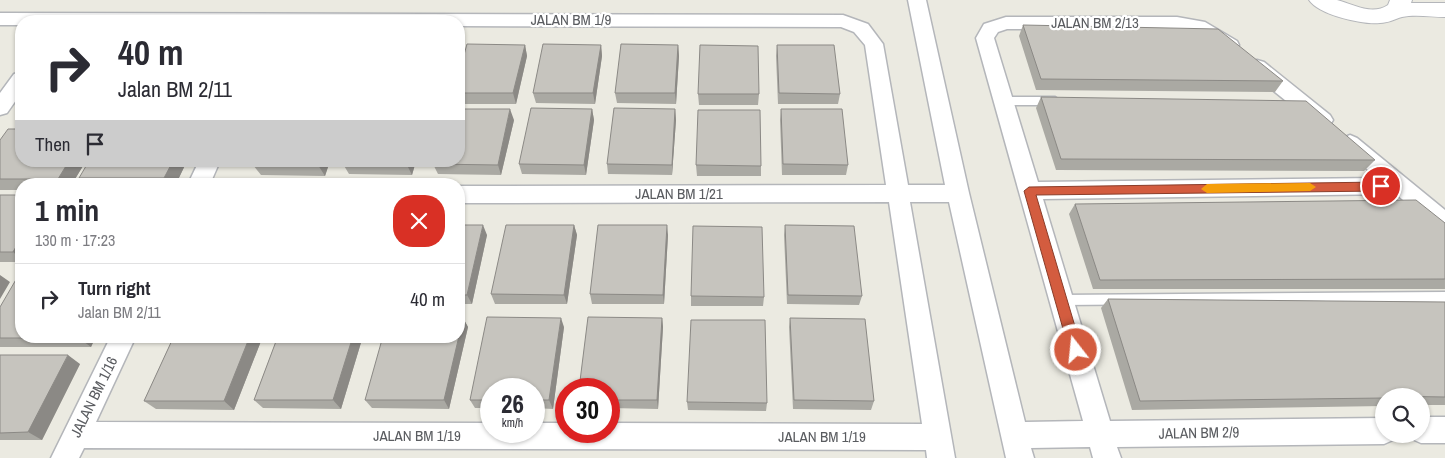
<!DOCTYPE html>
<meta charset="utf-8">
<style>
:root{--surface:#fff;--page:#f2f2f3;--text:#2b2b33;--muted:#7c7c81;--line:#e1e1e2}
body{margin:0;font-family:"Archivo Narrow",sans-serif;background:var(--page);color:var(--text);height:100vh;display:flex;flex-direction:column;font-size:19px;white-space:nowrap}
*{box-sizing:border-box;margin:0}
p{font-size:16px;color:var(--muted)}
.icon{flex:none;width:28px;height:28px;fill:none;stroke:currentColor;stroke-width:2;stroke-linecap:round;stroke-linejoin:round}
.map{position:relative;flex:1;overflow:hidden}
.sheet{position:absolute;left:15px;top:178px;width:450px;height:165px;display:flex;flex-direction:column;background:var(--surface);border-radius:20px;box-shadow:0 1px 4px #0004}
.sheet>*{flex:none}
.banner{position:absolute;left:15px;top:15px;width:450px;height:152px;border-radius:20px;box-shadow:0 1px 4px #0004;background:#fff;color:var(--text);overflow:hidden}
.buttons{position:absolute;left:1375px;top:388px;display:grid;gap:10px}
.buttons a{display:grid;place-items:center;width:55px;height:55px;border-radius:50%;background:var(--surface);box-shadow:0 1px 4px #0004;font-size:25px}
.speed{position:absolute;left:480px;top:378px;display:flex;gap:10px;font-size:25px;font-weight:700;text-align:center}
.speed>*{display:grid;place-content:center;width:65px;height:65px;border-radius:50%;background:var(--surface);box-shadow:0 1px 4px #0004;line-height:1}
.speed small{font-size:12px;font-weight:400}
.speed .limit{border:8px solid #d22;background:#fff;color:#111}
.pin{position:absolute;display:grid;place-items:center;width:42px;height:42px;color:#fff;margin:-21px;border:2px solid #fff;border-radius:50%;box-shadow:0 1px 5px #0007}
.me{position:absolute;width:55px;margin:-28px;rotate:344deg;stroke-linejoin:round;filter:drop-shadow(0 0 4px #0008)}
.turn{display:flex;align-items:center;gap:18px;height:105px;padding:0 20px;font-size:22px}
.turn .icon{width:65px;height:65px;stroke-width:2.5}
.turn b{display:block;font-size:35px;line-height:42px}
.then{display:flex;align-items:center;height:48px;padding:0 20px;background:#0003;gap:10px;font-size:19px}
.round{display:grid;place-items:center;flex:none;width:52px;height:52px;border-radius:20px;background:var(--page)}
.head{display:flex;align-items:center;justify-content:space-between;height:85px;padding:0 20px}
h1{font-size:30px;font-weight:700;line-height:38px}
ul{padding:0;list-style:none}
li{display:flex;align-items:center;gap:15px;height:70px;padding:0 20px;border-top:1px solid var(--line)}
li div{flex:1}
li b{display:block;font-size:19px}
li em{font-style:normal}
.map>svg:first-child{display:block}
.lines{fill:none;stroke-linecap:round;stroke-linejoin:round}
.service-casing{stroke:#b4b6ba;stroke-width:3}
.minor-casing{stroke:#b4b6ba;stroke-width:3}
.tertiary-casing{stroke:#b4b6ba;stroke-width:2}
.service{fill:#fff;fill-rule:evenodd}
.minor{fill:#fff;fill-rule:evenodd}
.tertiary{fill:#fff;fill-rule:evenodd}
.wall{fill:#aaa9a3}
.shaded-wall{fill:#8b8985}
.building{fill:#c6c4be;stroke:#8b8985}
.route{fill:#d35c3f;stroke:#893c29}
.slow{fill:#f59e0b}
.labels{text-anchor:middle;stroke-width:4.5;stroke-linejoin:round;paint-order:stroke}
.street-label{font-size:15px;fill:#5a5c60;stroke:#fff}
</style>
<div class="map">
<svg width="1445" height="458" viewBox="0 0 1445 458">
<rect width="100%" height="100%" fill="#ebeae1"/>
<g class="lines">
<g class="service-casing">
<path id="service" d="M1004 97H1055L1060 101 1055 105H1004L999 101Z
M1445 292V302L1061 305 1057 304 1055 300 1057 296 1061 295Z"/>
</g>
<g class="minor-casing">
<path id="minor" d="M908 0H926L969 193 1025 422 1083 421 976 38 984 24 1006 17H1177L1205 22 1237 41 1239 45 1237 49C1219 54 1209 36 1193 31 1188 30 1182 30 1177 29H1007L998 32 994 38 1038 182 1377 178 1343 148 1340 143 1343 138 1350 135 1357 138 1445 210V232L1437 229 1396 194 1043 199 1110 421 1384 418V434H1396L1393 440 1384 444 1117 447 1121 458H1093L1090 447 1031 448 1034 458H1006L949 202H910L955 458H927L926 450 84 448 79 458H51L111 336H136L96 422 491 423V431H534V423H566V431H609V423L922 424 889 202 459 203V186L886 185 865 45 854 32 841 27 459 26V21H21V25H0V13L843 15 868 24 883 44 908 185H945Z
M1257 60 1264 62 1330 115 1333 120 1330 125 1323 127 1316 125 1250 72 1247 67 1250 62Z
M21 72V93L7 113 0 115V93L14 74Z
M199 161H220L210 184H188Z
M1421 417H1445V443H1421L1412 439 1409 434H1421Z"/>
</g>
<g class="tertiary-casing">
<path id="tertiary" d="M1309 0C1318 0 1329 0 1337 0 1353 4 1372 16 1388 5L1390 0H1412L1411 3H1445V17C1432 17 1415 14 1402 17 1395 19 1388 23 1380 23 1363 25 1319 15 1309 0Z"/>
</g>
<use href="#service" class="service"/>
<use href="#minor" class="minor"/>
<use href="#tertiary" class="tertiary"/>
</g>
<path class="wall" d="M1023 25 1283 81 1275 92 1036 90 1019 36Z
M525 45 527 56 516 104H459V73Z
M601 45 602 56 595 104 536 103 533 93Z
M678 45 679 56 676 104 617 103 615 93Z
M777 45 840 94 838 104H778L776 56Z
M698 94H759L758 105H699Z
M1041 97 1375 160 1364 171 1056 170 1036 108Z
M592 109 594 120 586 175 522 174 519 164Z
M675 109 676 120 672 175 608 174 607 164Z
M781 109 848 165 846 175H782L780 120Z
M514 120 501 175 438 174 433 164Z
M0 140 21 161H86L72 184H21V190H0Z
M187 161 176 184H84L79 178Z
M330 161 325 176 261 175 253 165Z
M344 161H416L412 175 349 174 343 164Z
M696 165 761 166V176H697Z
M0 195H21V262H0Z
M1075 204 1445 223V289H1093L1069 214Z
M459 225 487 235 472 304H459Z
M574 225 577 235 567 304H495L491 294Z
M785 225 862 296 859 305 787 304 784 235Z
M668 235 664 304H592L590 294Z
M691 296 764 297 763 306H691Z
M1108 299 1445 302V405H1421V396H1384V406L1132 410 1101 308Z
M0 307 96 336 91 347H0Z
M463 318 468 327 449 409 372 408 365 400Z
M662 318 663 327 658 409 609 408V389Z
M790 318 874 401 871 410 793 409 789 327Z
M564 327 553 409 534 408V389H491V408H475L470 400Z
M174 336H263L234 410 156 409 144 401Z
M278 336H363L341 409 263 408 254 400Z
M0 355 80 364 42 440H0Z
M687 402 767 403 766 411 688 410Z"/>
<path class="shaded-wall" d="M525 45 527 56 516 104 513 93Z
M601 45 602 56 595 104 593 93Z
M678 45 679 56 676 104 675 93Z
M510 109 514 120 501 175 498 165Z
M592 109 594 120 586 175 584 165Z
M675 109 676 120 672 175V165Z
M69 161H86L72 184H62L58 179Z
M173 161H187L176 184H169L164 178Z
M320 161H330L325 176 318 165Z
M408 161H416L412 175 407 165Z
M483 225 487 235 472 304 467 295Z
M574 225 577 235 567 304 564 295Z
M667 225 668 235 664 304 663 295Z
M21 238V259L13 252Z
M0 275 10 282 0 299Z
M463 318 468 327 449 409 444 400Z
M561 318 564 327 553 409 549 400Z
M662 318 663 327 658 409 657 400Z
M79 336H96L91 347 79 338Z
M250 336H263L234 410 224 401Z
M353 336H363L341 409 333 400Z
M68 355 80 364 42 440 28 432Z"/>
<path class="building" d="M1023 25 1218 29 1283 81 1041 79Z
M467 44 525 45 513 93H459V73Z
M543 44 601 45 593 93H533Z
M621 44 678 45 675 93H615Z
M700 45 758 46 759 94H698Z
M777 45H834L840 94 779 93Z
M1041 97 1306 101 1375 160 1061 159Z
M531 108 592 109 584 165 519 164Z
M614 108 675 109 672 165 607 164Z
M459 109H510L498 165 433 164 434 161H459Z
M781 109H842L848 165 783 164Z
M698 110H760L761 166 696 165Z
M21 114V119H18Z
M8 129H21V161H69L58 179H0V140Z
M89 161H173L164 178H79Z
M255 161H320L318 165H253Z
M344 161H408L407 165 343 164Z
M0 195H21V238L13 252H0Z
M1416 200 1445 223V279L1100 280 1075 204Z
M459 225H483L467 295H459Z
M506 225H574L564 295 491 294Z
M598 225H667L663 295 590 294Z
M785 225 854 226 862 296 788 295Z
M693 226 762 227 764 297 691 296Z
M21 271V336H79V338H0V307Z
M1108 299 1445 302V397L1384 396V398L1140 401Z
M487 317 561 318 549 400H534V389H491V400H470Z
M588 317 662 318 657 400H609V389H579Z
M459 318H463L459 336Z
M790 318 865 319 874 401 794 400Z
M691 320H765L767 403 687 402Z
M174 336H250L224 401H144Z
M278 336H353L333 400H254Z
M383 336H459L444 400H365Z
M0 355H68L28 432 0 433Z"/>
<path class="route" d="M1381 182 1387 186 1381 191 1036 195 1082 350 1080 355 1076 356 1071 355 1069 350 1024 191 1029 187Z"/>
<path class="slow" d="M1310 183 1316 187 1310 191 1207 193 1201 189 1207 184Z"/>
<g class="labels">
<g class="street-label">
<text x="571" y="25">JALAN BM 1/9</text>
<text x="1095" y="28">JALAN BM 2/13</text>
<text x="679" y="199">JALAN BM 1/21</text>
<text transform="translate(94 397) rotate(-64)" y="5">JALAN BM 1/16</text>
<text transform="translate(1199 433) rotate(-1)" y="5">JALAN BM 2/9</text>
<text x="417" y="441">JALAN BM 1/19</text>
<text x="822" y="442">JALAN BM 1/19</text>
</g>
</g>
</svg>
<div class="buttons">
<a><svg class="icon" aria-label="search" viewBox="0 0 24 24"><circle cx="10" cy="10" r="6"/><path d="M15 15l6 6"/></svg></a>
</div>
<div class="speed"><div>26<small>km/h</small></div><div class="limit">30</div></div>
<div class="pin" style="left:1381px;top:186px;background:#d93025"><svg class="icon" aria-label="arrive" viewBox="0 0 24 24"><path d="M6 21V4h12l-3 4 3 4H6"/></svg></div>
<svg class="me" style="left:1076px;top:350px" viewBox="-20 -20 40 40"><circle r="17" fill="#d35c3f" stroke="#fff" stroke-width="3"/><path d="M0-11L8 9 0 5-8 9z" fill="#fff"/></svg>
<div class="banner">
<div class="turn"><svg class="icon" aria-label="right" viewBox="0 0 24 24"><path d="M7 20v-9h11M14 6l5 5-5 5"/></svg><div><b>40 m</b>Jalan BM 2/11</div></div>
<div class="then">Then<svg class="icon" aria-label="arrive" viewBox="0 0 24 24"><path d="M6 21V4h12l-3 4 3 4H6"/></svg></div>
</div>
<section class="sheet">
<div class="head"><div><h1>1 min</h1><p>130 m · 17:23</p></div><a class="round" style="background:#d93025;color:#fff"><svg class="icon" aria-label="close" viewBox="0 0 24 24"><path d="M6 6l12 12M18 6L6 18"/></svg></a></div>
<ul>
<li><svg class="icon" aria-label="right" viewBox="0 0 24 24"><path d="M7 20v-9h11M14 6l5 5-5 5"/></svg><div><b>Turn right</b><p>Jalan BM 2/11</p></div><em>40 m</em></li>
</ul>
</section>
</div>
